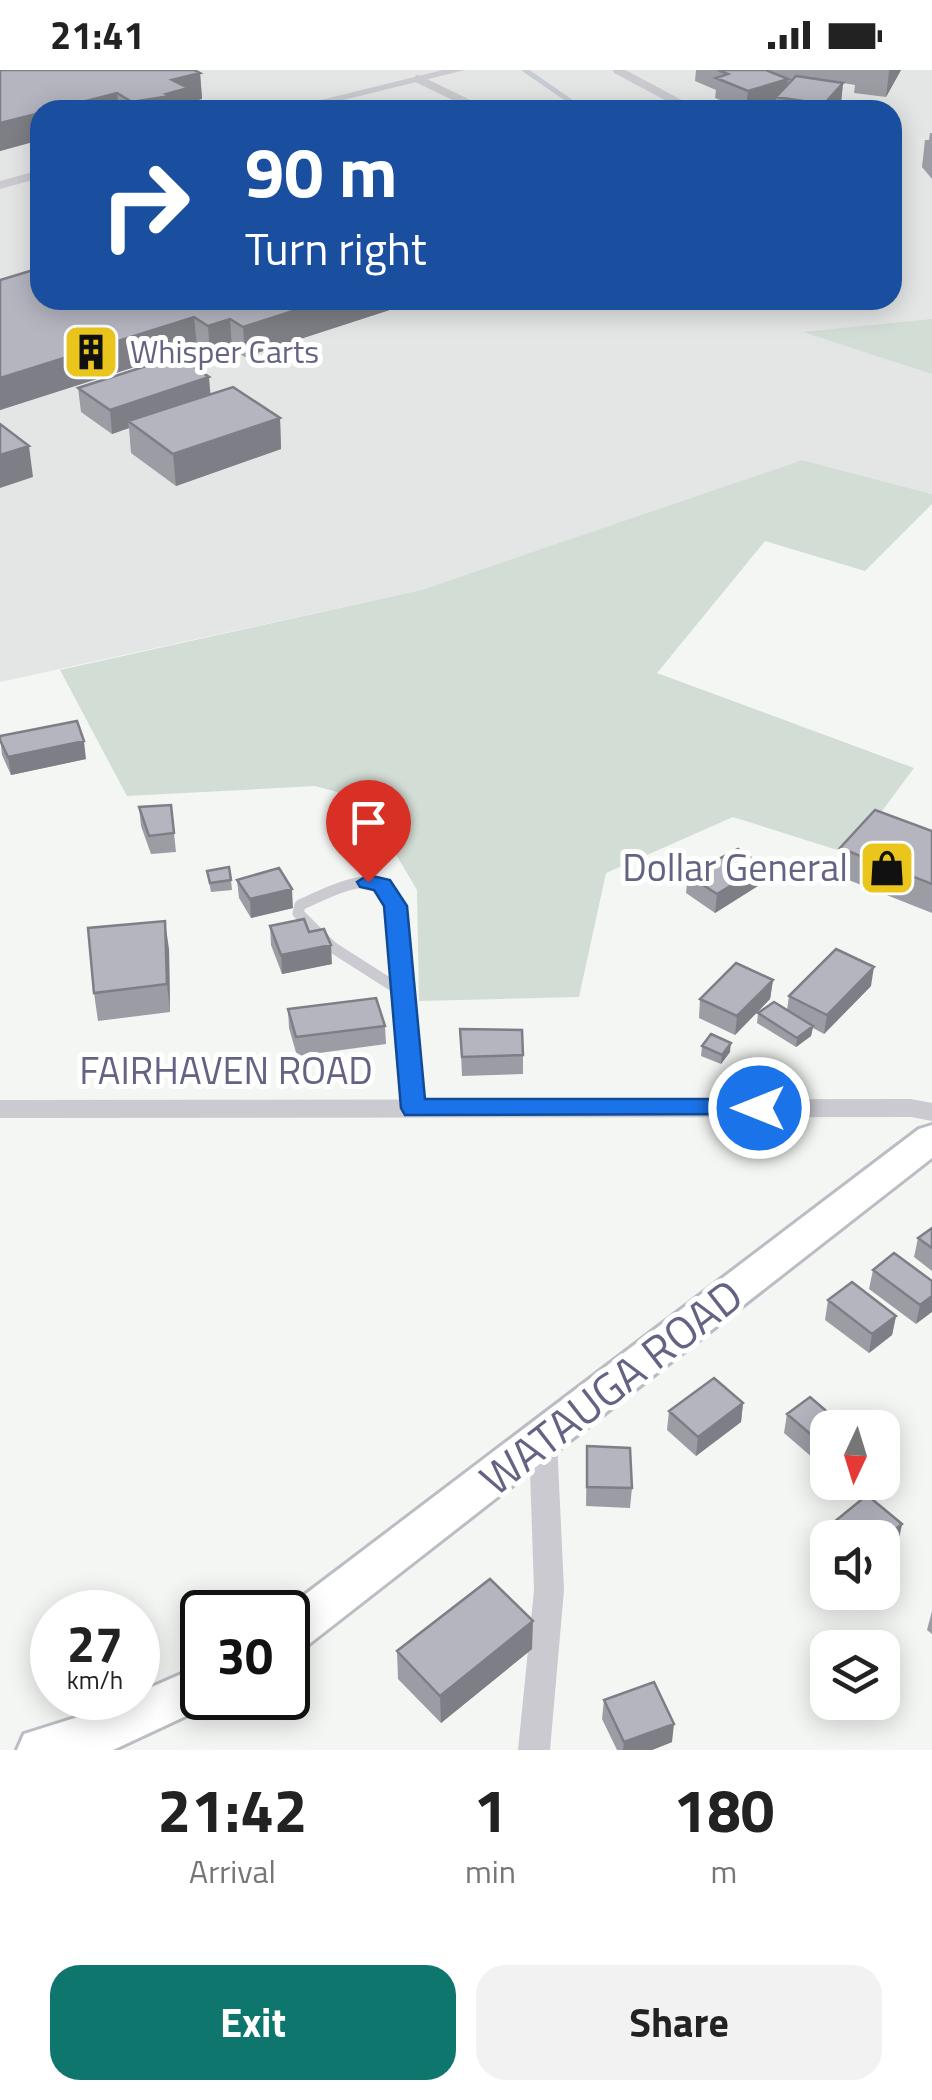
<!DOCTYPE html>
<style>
:root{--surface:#fff;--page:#f2f2f2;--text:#222;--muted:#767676;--accent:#0f766e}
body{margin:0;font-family:"Titillium Web",sans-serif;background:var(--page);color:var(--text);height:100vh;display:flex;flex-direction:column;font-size:38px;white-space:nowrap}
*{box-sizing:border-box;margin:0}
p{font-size:32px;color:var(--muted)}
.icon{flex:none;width:55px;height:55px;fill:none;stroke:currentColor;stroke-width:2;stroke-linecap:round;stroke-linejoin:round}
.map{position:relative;height:1680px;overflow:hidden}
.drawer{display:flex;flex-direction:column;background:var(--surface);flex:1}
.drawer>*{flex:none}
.top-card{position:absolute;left:30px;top:30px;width:872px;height:210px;border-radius:30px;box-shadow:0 5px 25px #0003;background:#1a4fa0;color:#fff;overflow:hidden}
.needle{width:65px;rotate:184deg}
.controls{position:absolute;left:810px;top:1340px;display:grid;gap:20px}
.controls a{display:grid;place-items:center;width:90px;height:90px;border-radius:20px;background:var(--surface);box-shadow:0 5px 25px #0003;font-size:50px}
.speed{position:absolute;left:30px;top:1520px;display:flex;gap:20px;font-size:50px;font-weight:700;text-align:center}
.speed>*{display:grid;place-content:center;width:130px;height:130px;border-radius:50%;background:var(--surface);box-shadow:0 5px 25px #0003;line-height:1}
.speed small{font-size:25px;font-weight:400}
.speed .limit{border:5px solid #111;border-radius:15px;background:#fff;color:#111}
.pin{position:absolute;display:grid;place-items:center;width:85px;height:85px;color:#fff;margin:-102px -42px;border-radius:50% 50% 50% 0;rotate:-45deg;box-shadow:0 0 10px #0007}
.pin .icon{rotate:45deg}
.me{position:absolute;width:110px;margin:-55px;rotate:270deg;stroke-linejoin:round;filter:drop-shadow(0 0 8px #0008)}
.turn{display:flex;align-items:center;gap:35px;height:210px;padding:0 50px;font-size:45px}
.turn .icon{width:130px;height:130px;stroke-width:2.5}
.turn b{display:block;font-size:70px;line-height:85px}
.eta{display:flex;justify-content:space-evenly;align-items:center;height:170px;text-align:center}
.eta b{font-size:60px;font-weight:700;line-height:70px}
.primary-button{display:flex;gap:20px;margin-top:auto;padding:20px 50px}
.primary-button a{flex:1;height:115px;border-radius:30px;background:var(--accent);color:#fff;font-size:40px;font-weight:700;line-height:115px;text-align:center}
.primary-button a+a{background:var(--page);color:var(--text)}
.status{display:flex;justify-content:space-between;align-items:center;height:70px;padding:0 50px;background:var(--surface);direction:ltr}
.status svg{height:28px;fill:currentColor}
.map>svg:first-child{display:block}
.built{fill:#e4e6e5;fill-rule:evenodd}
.green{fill:#d2ddd5}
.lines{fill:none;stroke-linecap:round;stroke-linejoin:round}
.stream{stroke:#c8cad4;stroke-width:5}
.secondary-casing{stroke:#bcbcc4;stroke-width:6}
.service-far1{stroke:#cacad0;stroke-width:8}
.service{stroke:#cacad0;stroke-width:11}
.minor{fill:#cacad0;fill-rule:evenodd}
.secondary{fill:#fff;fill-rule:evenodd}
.wall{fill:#9b9ca4}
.shaded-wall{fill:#7e7f86}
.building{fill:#b4b5bf;stroke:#7e7f86;stroke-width:2.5}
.route{fill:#1a73e8;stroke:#114b97;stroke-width:2.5}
.labels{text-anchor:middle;stroke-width:10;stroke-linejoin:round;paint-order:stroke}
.far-poi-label{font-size:32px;fill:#646384;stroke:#fff;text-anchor:start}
.poi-label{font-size:38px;fill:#646384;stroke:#fff;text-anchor:end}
.street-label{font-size:38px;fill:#646384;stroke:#fff}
.near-street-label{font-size:45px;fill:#646384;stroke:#fff}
</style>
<div class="status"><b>21:41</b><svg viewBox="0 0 49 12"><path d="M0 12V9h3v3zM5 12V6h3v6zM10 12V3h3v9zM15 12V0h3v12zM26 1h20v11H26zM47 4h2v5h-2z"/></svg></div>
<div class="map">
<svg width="932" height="1680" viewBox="0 0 932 1680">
<rect width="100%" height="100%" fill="#f3f6f2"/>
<path class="built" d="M0 0H932V424L802 390 421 520 0 612ZM40 40H892V230H40Z"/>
<path class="green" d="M932 249V304L803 262Z
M802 390 932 424V434L865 501 765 471 657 603 914 698 850 784 733 747 606 803 579 927 419 931 417 820 363 729 315 716 127 726 60 600 421 520Z"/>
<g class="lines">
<path class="stream" d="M525 0 583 40"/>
<g class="secondary-casing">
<path id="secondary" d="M932 1055V1088L304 1578 288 1584V1542H282L919 1059Z
M202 1595V1628H220L218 1631 113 1680H17L24 1664 138 1628V1623Z"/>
</g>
<path class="service-far1" d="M617 0 692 40
M418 9 482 40
M229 40H268"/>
<path class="service" d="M401 921 332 877 298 843 300 835C321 826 360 804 382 815 402 826 411 1006 414 1038"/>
<path class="minor" d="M443 0H465L303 40H280Z
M40 100V108L0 119V111Z
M911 1029 932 1033V1051L911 1047 0 1048V1030Z
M543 1359 553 1363 557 1371 564 1520 550 1680H518L534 1520 529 1371 533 1363Z"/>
<use href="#secondary" class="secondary"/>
</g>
<path class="wall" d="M0 0 200 3 202 29 189 32V40H40V70L0 81Z
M696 0H901L886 27 854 23 855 15 843 13 841 33 835 40H775L776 32 750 40H744L715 28 716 20 695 11Z
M930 63H932V109L922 97 925 70H929Z
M0 210 408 234 245 287 232 279 210 286 197 277 0 340Z
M78 318 210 324 280 348 281 379 176 416 131 383 129 358 112 364 81 342Z
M0 666 86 689 11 705 2 685Z
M171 735 176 782 151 784 141 756 139 737Z
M932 761V843L836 805 840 778Z
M763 796 761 814 715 843 686 823 688 805Z
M207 801 231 810 232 820 211 822Z
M237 810 293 838 251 848 239 828Z
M270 856 309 862 332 894 282 904 271 875Z
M169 879 170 942 98 951 94 923Z
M773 910 770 929 735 965 699 948 700 929Z
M871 916 824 964 813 958 811 966 796 977 757 953 758 943 787 940 789 926Z
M288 939 385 956 386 974 297 986 289 958Z
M460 959 523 985V1004L462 1006Z
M702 976 730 982 721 994 701 986Z
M932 1158V1201L914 1187 918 1168Z
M873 1200 932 1211 916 1254 869 1219Z
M828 1230 896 1246 892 1265 869 1283 825 1250Z
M743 1333 741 1352 696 1386 667 1360 669 1341Z
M787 1344 828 1358V1401L784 1363Z
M587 1376 632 1418 630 1438 586 1436Z
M867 1425 902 1454 898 1473 882 1486V1468H828V1479L825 1476 828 1457Z
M932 1541V1564L927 1560Z
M532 1579 441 1653 398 1609 397 1581Z
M604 1630 672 1672 652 1680H617L602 1649Z"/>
<path class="shaded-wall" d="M890 0H901L886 27 889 1Z
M200 3 202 29 189 32V40H133L132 32 172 10Z
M788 9 786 28 776 27V32L746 40 748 21Z
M843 13 841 33 835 40H824V34Z
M117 23 119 40H51Z
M40 43V70L0 81V53Z
M327 230H408V234L245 287 243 257Z
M194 247 197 277 0 340V308Z
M230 249 232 279 210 286 208 256Z
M209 307 211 330 128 351 129 358 112 364 110 340Z
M280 348 281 379 176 416 173 384Z
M29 376 33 407 0 418V385Z
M84 671 86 689 11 705 8 687Z
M763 796 761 814 715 843 717 824Z
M292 819 293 838 251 848 250 829Z
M165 851 169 879 170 942 167 914Z
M331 875 332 894 282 904 281 885Z
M874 897 871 916 824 964 827 945Z
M773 910 770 929 735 965 737 946Z
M813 956 811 966 796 977 797 968Z
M731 973 730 982 721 994 722 985Z
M932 1226V1242L916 1254 920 1235Z
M896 1246 892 1265 869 1283 872 1264Z
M743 1333 741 1352 696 1386 698 1367Z
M902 1454 898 1473 882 1486V1470Z
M533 1551 532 1579 441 1653 440 1626Z
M674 1654 672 1672 652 1680H623L624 1672Z"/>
<path class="building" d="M0 0H194L200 3 172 10 188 18 166 24 170 26 132 32 117 23 51 40H40V43L0 53Z
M718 0H766L788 9 748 21 716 8 728 4Z
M796 6 843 13 824 34 776 27Z
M501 33 514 40H469Z
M40 198V230H327L243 257 230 249 208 256 194 247 0 308V210Z
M177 286 209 307 110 340 78 318Z
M233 317 280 348 173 384 128 351Z
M0 354 29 376 0 385Z
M77 651 84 671 8 687 0 670V666Z
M171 735 174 763 149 766 139 737Z
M875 740 932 761V814L840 778Z
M738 779 763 796 717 824 688 805Z
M229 797 231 810 210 813 207 801Z
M279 798 292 819 250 829 237 810Z
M304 849 309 862 324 859 331 875 281 885 270 856Z
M165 851 167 914 94 923 88 858Z
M836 879 874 897 827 945 789 926Z
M736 893 773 910 737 946 700 929Z
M376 928 385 956 296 967 288 939Z
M774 932 813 956 797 968 758 943Z
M460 959 522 960 523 985 462 987Z
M711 964 731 973 722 985 702 976Z
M932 1158V1178L918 1168Z
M894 1183 932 1211V1226L920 1235 873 1200Z
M852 1212 896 1246 872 1264 828 1230Z
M714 1308 743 1333 698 1367 669 1341Z
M810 1327 846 1358H828V1379L787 1344Z
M587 1376 630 1378 632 1418 587 1417Z
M867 1425 902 1454 882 1470V1468H840L828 1457Z
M490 1509 533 1551 440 1626 397 1581Z
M654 1612 674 1654 624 1672 604 1630Z"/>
<path class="route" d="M368 805 390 810 407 836 425 1029H759L768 1031 771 1038 768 1044 405 1045 401 1038 384 836 374 820 360 817 357 812Z"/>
<defs>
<g id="building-square" transform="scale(2.875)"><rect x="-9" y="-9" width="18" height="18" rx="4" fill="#eac61d" stroke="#fff"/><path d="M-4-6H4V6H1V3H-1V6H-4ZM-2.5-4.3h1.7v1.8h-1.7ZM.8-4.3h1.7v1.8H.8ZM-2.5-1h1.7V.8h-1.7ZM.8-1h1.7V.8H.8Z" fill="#111"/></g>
<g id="shop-square" transform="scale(2.875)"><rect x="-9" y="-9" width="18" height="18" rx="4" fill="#eac61d" stroke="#fff"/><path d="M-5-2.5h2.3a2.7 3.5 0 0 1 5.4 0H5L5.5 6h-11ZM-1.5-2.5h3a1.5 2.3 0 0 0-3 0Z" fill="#111"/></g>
</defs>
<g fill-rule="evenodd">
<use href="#building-square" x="91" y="282"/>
<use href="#shop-square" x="887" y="798"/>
</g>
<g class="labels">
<g class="far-poi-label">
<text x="130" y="293">Whisper Carts</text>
</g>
<g class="poi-label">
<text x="848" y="811">Dollar General</text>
</g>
<g class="street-label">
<text x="226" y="1014">FAIRHAVEN ROAD</text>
</g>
<g class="near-street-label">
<text transform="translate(611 1317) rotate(-38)" y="16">WATAUGA ROAD</text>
</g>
</g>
</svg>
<div class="controls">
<a><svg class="needle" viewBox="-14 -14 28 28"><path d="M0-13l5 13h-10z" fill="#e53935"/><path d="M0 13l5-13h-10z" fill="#767676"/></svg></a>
<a><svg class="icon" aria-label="sound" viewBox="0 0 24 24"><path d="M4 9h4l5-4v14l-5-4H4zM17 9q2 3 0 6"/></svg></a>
<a><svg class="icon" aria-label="layers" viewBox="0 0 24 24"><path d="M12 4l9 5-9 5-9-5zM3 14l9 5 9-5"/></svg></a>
</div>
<div class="speed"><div>27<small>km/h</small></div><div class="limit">30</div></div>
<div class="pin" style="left:368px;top:812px;background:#d93025"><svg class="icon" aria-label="arrive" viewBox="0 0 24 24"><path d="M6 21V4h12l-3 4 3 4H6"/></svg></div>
<svg class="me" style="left:759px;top:1038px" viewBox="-20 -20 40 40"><circle r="17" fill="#1a73e8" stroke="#fff" stroke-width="3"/><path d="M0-11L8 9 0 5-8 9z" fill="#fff"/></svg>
<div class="top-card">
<div class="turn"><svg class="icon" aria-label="right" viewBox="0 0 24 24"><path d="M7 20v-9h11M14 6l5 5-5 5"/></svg><div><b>90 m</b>Turn right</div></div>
</div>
</div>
<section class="drawer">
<div class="eta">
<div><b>21:42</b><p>Arrival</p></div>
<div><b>1</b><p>min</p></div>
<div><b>180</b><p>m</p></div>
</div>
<div class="primary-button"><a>Exit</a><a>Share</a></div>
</section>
